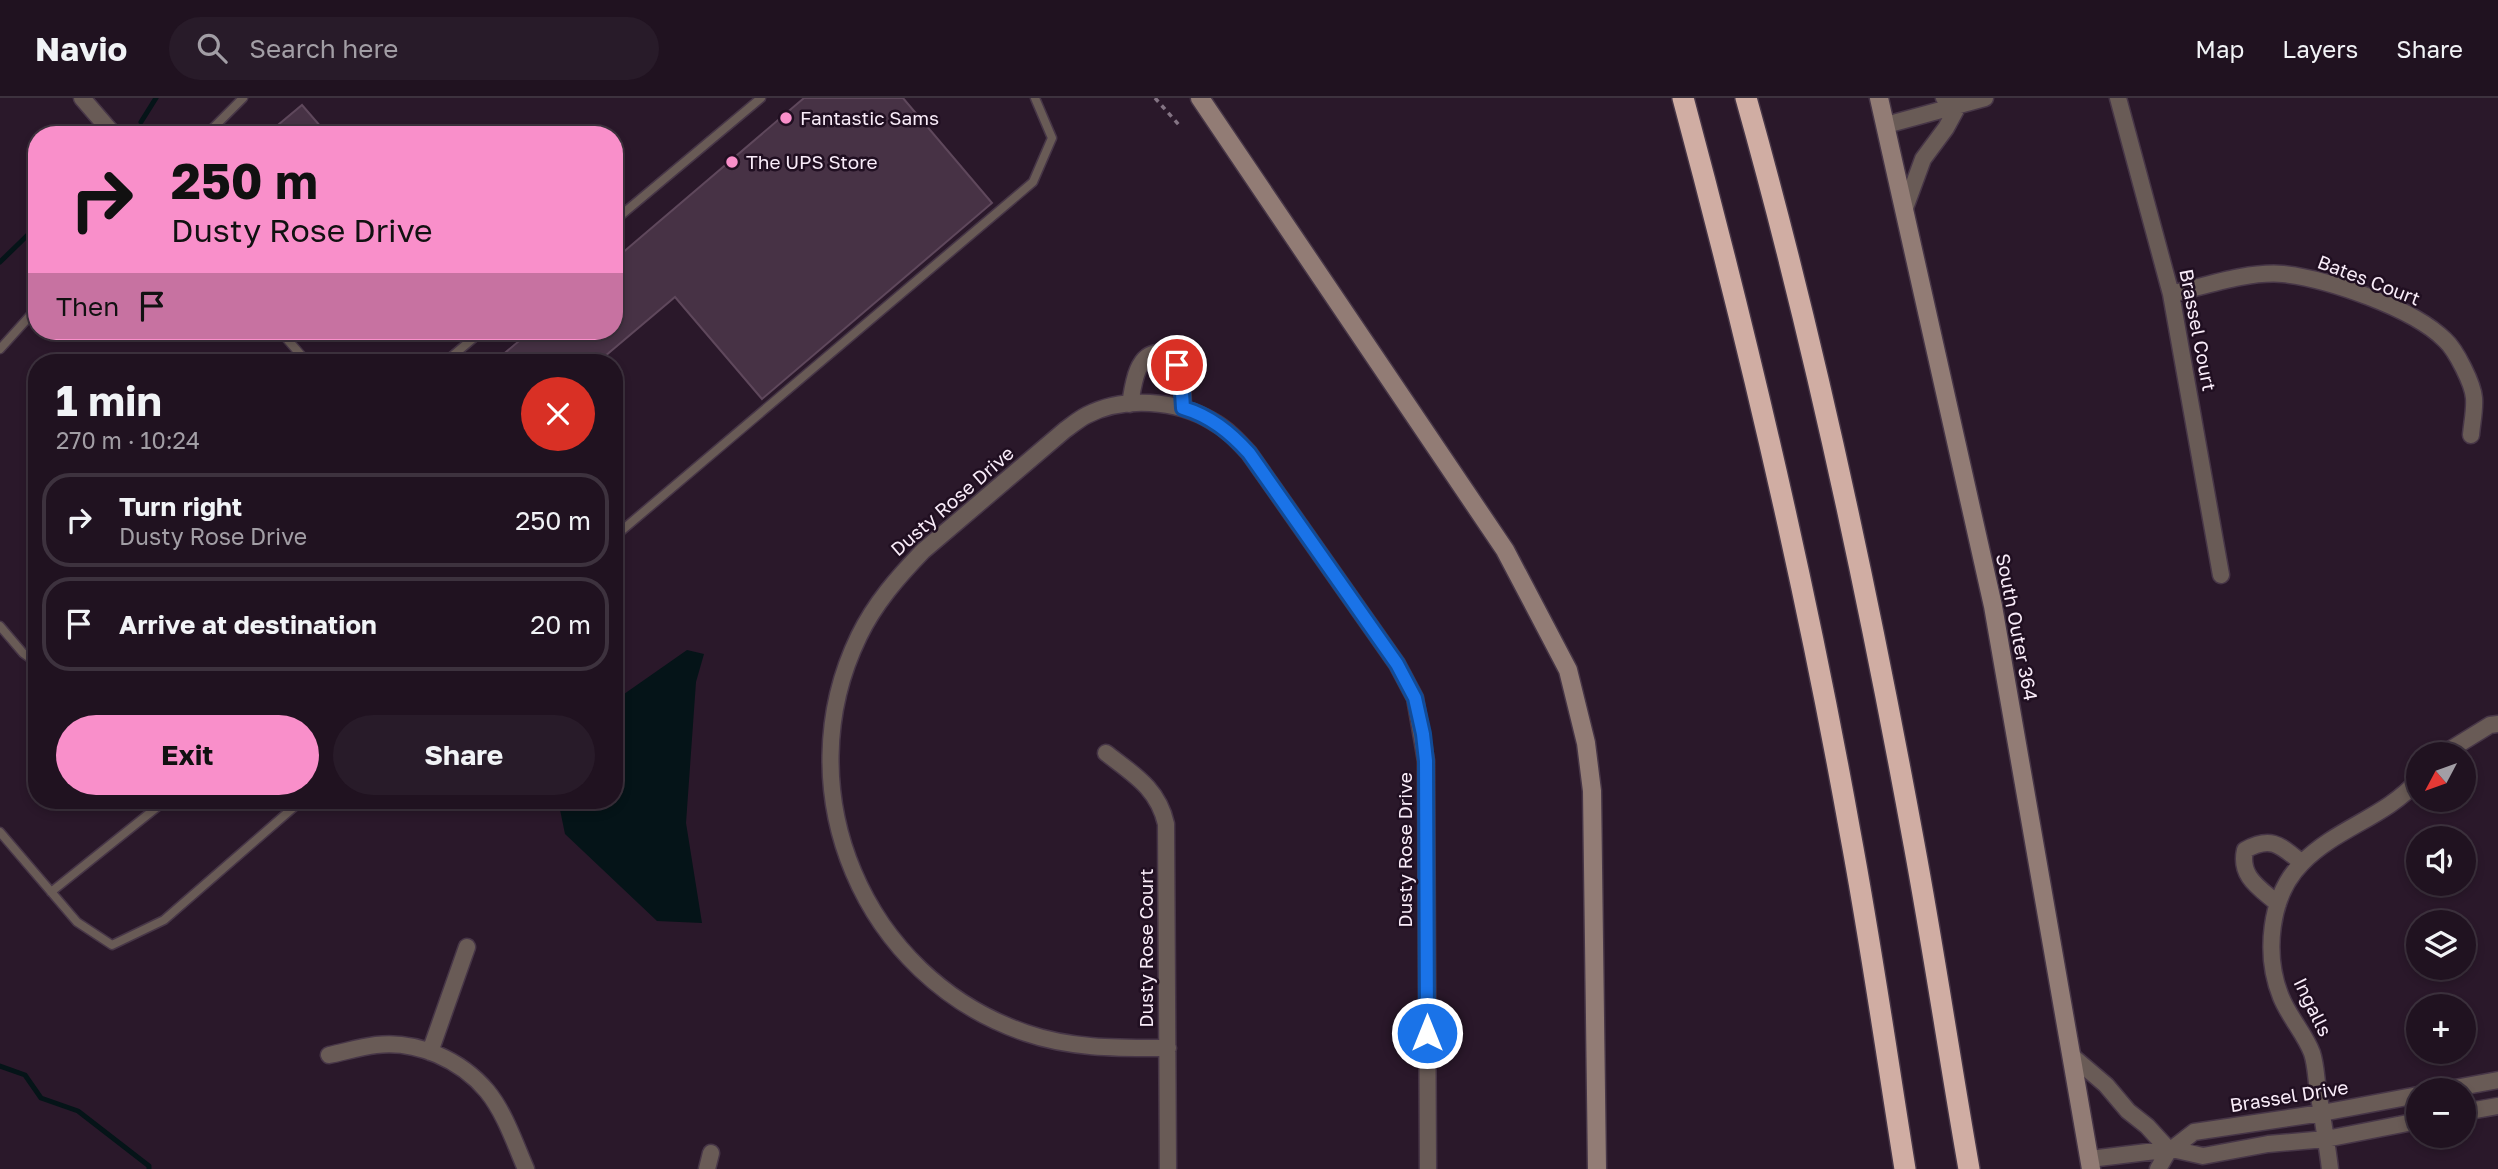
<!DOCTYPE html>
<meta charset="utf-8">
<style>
:root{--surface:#201220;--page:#281b29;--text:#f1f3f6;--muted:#a29ea5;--line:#3d323e;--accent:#f98fca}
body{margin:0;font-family:"Golos Text",sans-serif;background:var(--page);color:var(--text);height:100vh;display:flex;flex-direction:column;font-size:26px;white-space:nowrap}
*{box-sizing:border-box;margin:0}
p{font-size:23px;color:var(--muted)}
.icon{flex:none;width:38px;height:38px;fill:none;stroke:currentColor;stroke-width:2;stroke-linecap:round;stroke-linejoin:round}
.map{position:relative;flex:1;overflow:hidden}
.details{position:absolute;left:28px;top:256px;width:595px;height:455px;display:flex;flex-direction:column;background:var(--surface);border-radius:28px;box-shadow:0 4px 10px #0003,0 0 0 2px var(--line)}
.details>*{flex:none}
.top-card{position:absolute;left:28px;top:28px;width:595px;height:214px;border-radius:28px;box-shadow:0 4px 10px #0003,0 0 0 2px var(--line);background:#f98fca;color:#111;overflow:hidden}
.needle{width:46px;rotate:229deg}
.tools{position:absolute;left:2406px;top:644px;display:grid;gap:14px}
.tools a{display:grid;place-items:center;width:70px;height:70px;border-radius:50%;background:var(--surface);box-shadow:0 4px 10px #0003,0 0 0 2px var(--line);font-size:35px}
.pin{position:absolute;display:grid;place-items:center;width:60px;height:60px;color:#fff;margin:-30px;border:4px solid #fff;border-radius:50%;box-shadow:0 2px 7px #0007}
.me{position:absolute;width:77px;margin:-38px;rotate:0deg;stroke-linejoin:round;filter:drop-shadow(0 0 5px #0008)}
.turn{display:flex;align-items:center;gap:24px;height:147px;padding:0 28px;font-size:32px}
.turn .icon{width:91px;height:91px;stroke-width:2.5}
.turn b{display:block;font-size:49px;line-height:60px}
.then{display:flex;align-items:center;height:66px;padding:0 28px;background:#0003;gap:14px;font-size:26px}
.round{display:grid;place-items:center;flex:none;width:74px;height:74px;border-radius:37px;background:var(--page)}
.summary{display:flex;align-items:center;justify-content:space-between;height:119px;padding:0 28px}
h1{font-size:42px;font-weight:700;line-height:52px}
.cta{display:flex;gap:14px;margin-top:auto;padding:14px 28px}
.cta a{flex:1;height:80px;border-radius:42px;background:var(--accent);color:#111;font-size:28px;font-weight:700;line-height:80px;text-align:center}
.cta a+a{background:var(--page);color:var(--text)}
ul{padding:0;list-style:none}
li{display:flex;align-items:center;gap:21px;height:94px;margin:0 14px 10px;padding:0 14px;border:4px solid var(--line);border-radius:28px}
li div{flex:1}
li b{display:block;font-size:26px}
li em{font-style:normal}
header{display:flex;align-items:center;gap:42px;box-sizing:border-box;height:98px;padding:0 35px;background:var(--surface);border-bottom:2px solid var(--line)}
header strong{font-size:33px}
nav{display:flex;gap:38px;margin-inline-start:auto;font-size:24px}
.search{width:490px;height:63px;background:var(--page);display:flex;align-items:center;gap:18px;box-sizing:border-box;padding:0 24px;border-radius:38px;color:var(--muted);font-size:26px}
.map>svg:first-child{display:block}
.water{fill:#051418}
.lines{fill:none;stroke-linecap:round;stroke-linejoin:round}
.stream{stroke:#051418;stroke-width:5}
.building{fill:#473245;stroke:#5f485c;stroke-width:2}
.lane-casing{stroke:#473647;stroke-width:11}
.street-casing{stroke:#473647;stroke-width:19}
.secondary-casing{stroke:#473647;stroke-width:21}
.highway-casing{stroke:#473647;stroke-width:24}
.path{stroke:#837383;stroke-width:3.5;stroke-dasharray:5 5;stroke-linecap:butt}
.lane{stroke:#695b56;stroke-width:8}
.street{stroke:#695b56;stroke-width:16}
.secondary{stroke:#927c75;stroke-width:18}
.highway{stroke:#d0ada3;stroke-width:21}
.route-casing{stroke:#114b97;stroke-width:18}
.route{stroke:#1a73e8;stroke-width:12}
.poi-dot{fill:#f98fca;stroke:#200f21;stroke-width:2.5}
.labels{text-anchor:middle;stroke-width:5;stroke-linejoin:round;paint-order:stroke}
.poi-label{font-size:19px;fill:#f9ecf9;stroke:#200f21;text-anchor:start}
.street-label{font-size:19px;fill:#f9ecf9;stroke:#200f21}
</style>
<header>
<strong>Navio</strong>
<div class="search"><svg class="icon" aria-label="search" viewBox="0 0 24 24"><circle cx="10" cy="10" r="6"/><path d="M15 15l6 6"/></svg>Search here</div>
<nav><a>Map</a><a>Layers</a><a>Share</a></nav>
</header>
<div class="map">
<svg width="2498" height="1071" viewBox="0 0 2498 1071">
<rect width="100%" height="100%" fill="#2a182a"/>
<path class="water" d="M687 552 704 556 696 584 686 725 702 825 657 823 565 736 558 702H614V603Z"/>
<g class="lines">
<path class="stream" d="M141 24 156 0
M0 164 37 128
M0 968 25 977 41 1000 78 1013 149 1068V1071"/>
</g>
<path class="building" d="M804 0H903L992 105 762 301 675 199 598 264H494L531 233H614V162Z
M302 7 328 37H266Z"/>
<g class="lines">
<g class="lane-casing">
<path id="lane" d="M206 37 243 0
M614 123 761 0
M280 233 307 264
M0 251 37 210
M445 264 482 233
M614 439 1033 84 1052 40 1035 0
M0 528 23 555 37 565
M0 734 77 824 112 847 164 822 302 702
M51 794 166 702"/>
</g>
<g class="street-casing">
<path id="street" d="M82 0 114 37
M2118 0 2171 196 2221 477
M1886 27 1985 0
M1905 110 1923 61 1946 30 1958 8 1944 0
M2171 196C2205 188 2248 173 2283 176 2328 181 2413 210 2445 242 2456 252 2473 286 2474 300 2475 312 2472 325 2471 337
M1130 306C1133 289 1136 256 1158 255 1167 254 1172 258 1176 266 1184 279 1182 296 1183 310
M1106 655C1133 676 1158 690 1166 726L1168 1071
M2443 656 2490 627 2498 626
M2278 806C2260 790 2239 779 2245 752 2272 737 2281 748 2302 765
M1168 950C1120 950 1072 951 1026 935 863 880 784 692 859 538 875 505 898 479 923 453L1065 332C1072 327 1079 321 1087 317 1124 298 1177 302 1212 323 1227 331 1238 343 1249 355L1397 566 1415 600 1426 663 1428 1071
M430 954 467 849
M329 957C344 954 360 949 376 947 417 942 461 962 487 993 505 1015 515 1046 526 1071
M2072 958 2106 987 2128 1013 2147 1028 2169 1052 2158 1071
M2444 992 2498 982
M2464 1014 2498 1008
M2172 1051 2194 1034 2322 1015 2418 997
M2090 1061 2172 1051 2203 1058 2268 1046 2326 1041 2418 1023
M707 1071 711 1055
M2330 1071C2327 1045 2322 1018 2318 992 2316 980 2316 967 2312 955 2305 936 2289 919 2281 899 2264 857 2269 798 2302 765 2336 730 2386 719 2418 682"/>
</g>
<g class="secondary-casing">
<path id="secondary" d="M1200 0 1505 452 1568 572 1586 645 1592 693 1597 1071
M1879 0 1993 508 2091 1071"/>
</g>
<g class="highway-casing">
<path id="highway" d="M1683 0C1748 242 1806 488 1850 734 1871 846 1887 959 1905 1071
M1746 0C1815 245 1868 495 1914 746 1934 854 1950 963 1969 1071"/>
</g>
<path class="path" d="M1155 0 1179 27"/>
<use href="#lane" class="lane"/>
<use href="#street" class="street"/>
<use href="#secondary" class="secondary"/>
<use href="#highway" class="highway"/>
</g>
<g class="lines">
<g class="route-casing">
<path id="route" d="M1177 267 1181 279 1183 310C1210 318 1230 334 1249 355L1397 566 1415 600 1423 636 1426 663 1427 935"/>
</g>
<use href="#route" class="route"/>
</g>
<g class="poi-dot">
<circle cx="786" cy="20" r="7"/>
<circle cx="732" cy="64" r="7"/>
</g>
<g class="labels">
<g class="poi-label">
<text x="800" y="27">Fantastic Sams</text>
<text x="746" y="71">The UPS Store</text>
</g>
<g class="street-label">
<text transform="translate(2369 182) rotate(21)" y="7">Bates Court</text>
<text transform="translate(2198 232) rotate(79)" y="7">Brassel Court</text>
<text transform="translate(952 403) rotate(-41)" y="7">Dusty Rose Drive</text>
<text transform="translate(2017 529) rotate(79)" y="7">South Outer 364</text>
<text transform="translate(1405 752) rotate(-90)" y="7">Dusty Rose Drive</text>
<text transform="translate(1146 850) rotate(-90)" y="7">Dusty Rose Court</text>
<text transform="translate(2313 909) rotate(64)" y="7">Ingalls</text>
<text transform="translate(2289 998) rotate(-9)" y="7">Brassel Drive</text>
</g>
</g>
</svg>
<div class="tools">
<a><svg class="needle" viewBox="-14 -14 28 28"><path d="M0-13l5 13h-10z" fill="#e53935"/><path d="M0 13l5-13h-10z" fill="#a29ea5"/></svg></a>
<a><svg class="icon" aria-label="sound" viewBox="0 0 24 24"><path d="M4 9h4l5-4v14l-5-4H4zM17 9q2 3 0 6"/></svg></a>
<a><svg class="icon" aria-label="layers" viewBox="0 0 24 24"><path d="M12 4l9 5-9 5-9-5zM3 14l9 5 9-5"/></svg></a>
<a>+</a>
<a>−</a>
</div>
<div class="pin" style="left:1177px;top:267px;background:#d93025"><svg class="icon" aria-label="arrive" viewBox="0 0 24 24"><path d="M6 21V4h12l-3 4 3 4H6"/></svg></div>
<svg class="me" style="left:1427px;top:935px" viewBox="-20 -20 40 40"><circle r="17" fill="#1a73e8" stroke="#fff" stroke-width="3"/><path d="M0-11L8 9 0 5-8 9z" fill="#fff"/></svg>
<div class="top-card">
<div class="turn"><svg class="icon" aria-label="right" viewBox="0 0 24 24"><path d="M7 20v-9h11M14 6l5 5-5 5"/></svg><div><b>250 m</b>Dusty Rose Drive</div></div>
<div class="then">Then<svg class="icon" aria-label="arrive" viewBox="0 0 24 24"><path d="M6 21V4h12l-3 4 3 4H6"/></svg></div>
</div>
<section class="details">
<div class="summary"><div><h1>1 min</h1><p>270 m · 10:24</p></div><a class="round" style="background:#d93025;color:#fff"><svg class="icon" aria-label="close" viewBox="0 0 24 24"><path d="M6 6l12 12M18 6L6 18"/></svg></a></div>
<ul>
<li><svg class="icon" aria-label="right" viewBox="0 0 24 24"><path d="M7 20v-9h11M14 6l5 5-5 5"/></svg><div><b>Turn right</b><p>Dusty Rose Drive</p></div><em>250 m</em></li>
<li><svg class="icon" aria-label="arrive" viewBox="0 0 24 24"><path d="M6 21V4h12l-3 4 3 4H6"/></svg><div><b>Arrive at destination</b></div><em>20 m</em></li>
</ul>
<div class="cta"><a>Exit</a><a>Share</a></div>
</section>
</div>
